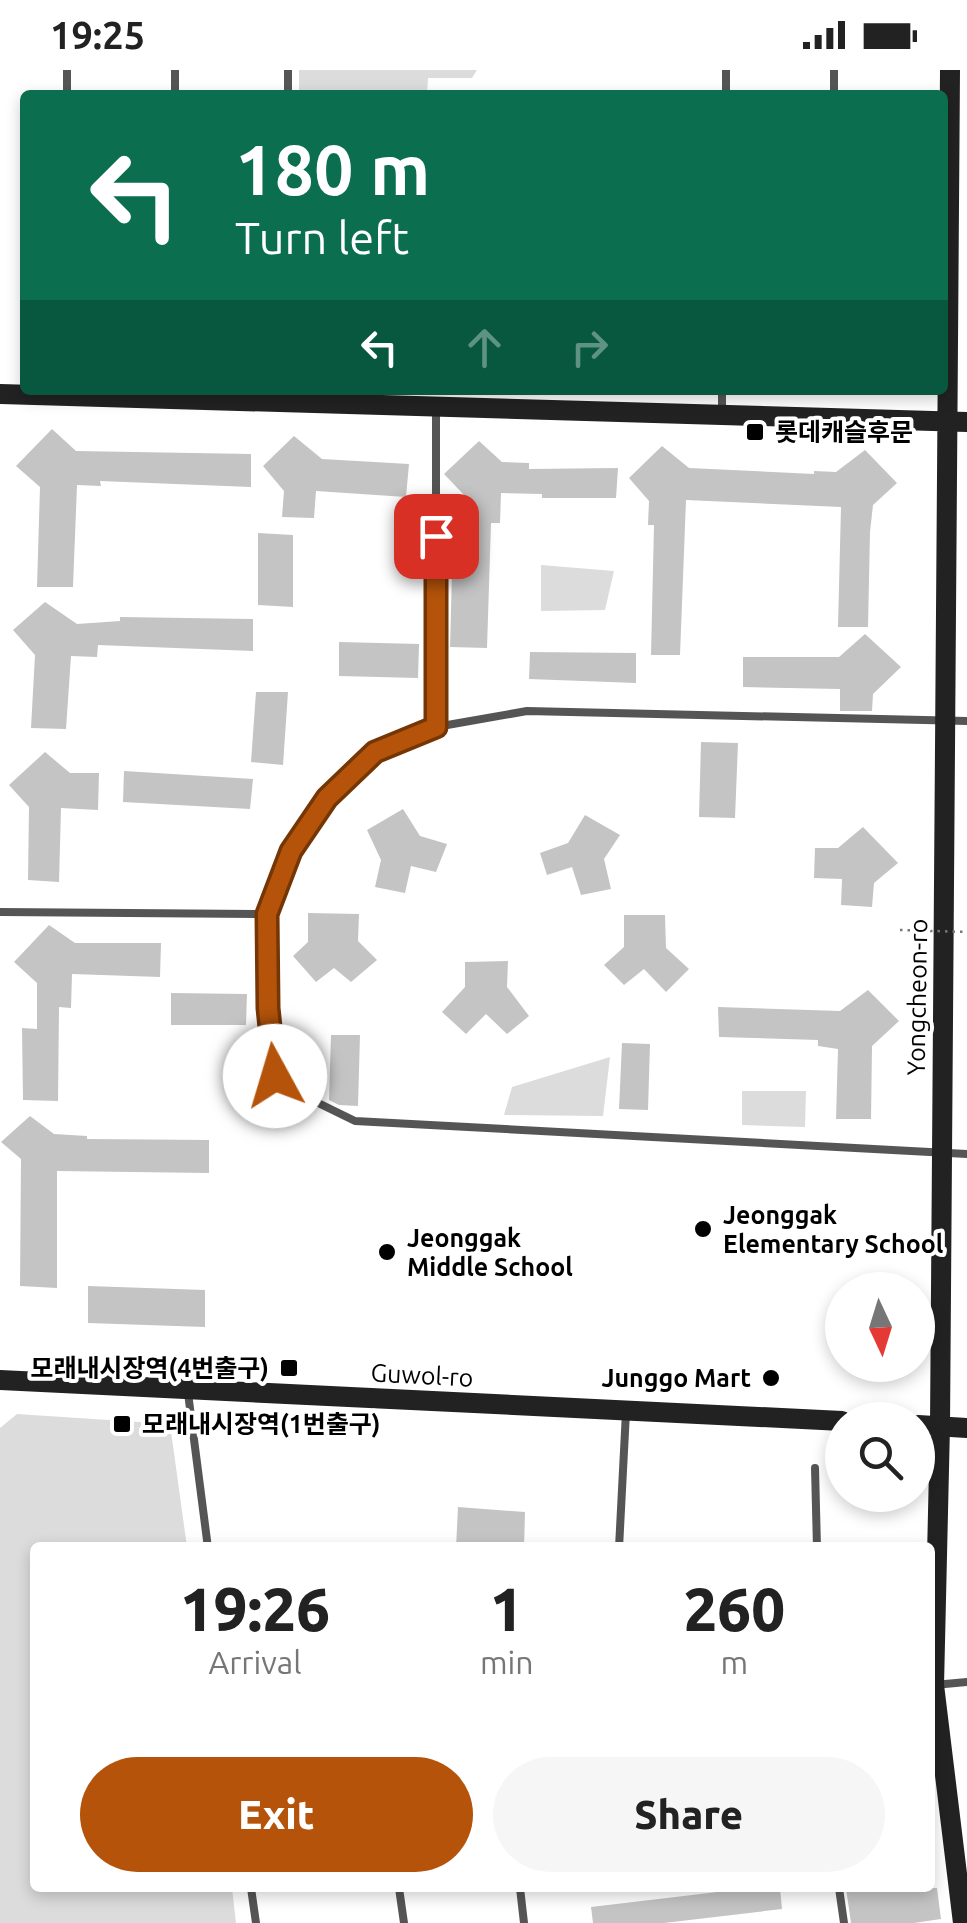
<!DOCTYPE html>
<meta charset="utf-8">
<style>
:root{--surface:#fff;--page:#f6f6f6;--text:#222;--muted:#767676;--accent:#b45309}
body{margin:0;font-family:Ubuntu,"Noto Sans KR",sans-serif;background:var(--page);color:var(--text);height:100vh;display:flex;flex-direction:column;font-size:38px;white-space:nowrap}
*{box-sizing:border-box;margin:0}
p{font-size:32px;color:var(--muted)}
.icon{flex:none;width:55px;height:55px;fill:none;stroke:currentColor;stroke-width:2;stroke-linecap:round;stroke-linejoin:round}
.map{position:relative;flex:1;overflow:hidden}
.details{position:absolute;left:30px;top:1472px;width:905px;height:350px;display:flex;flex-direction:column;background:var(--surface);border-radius:10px;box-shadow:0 5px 15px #0003}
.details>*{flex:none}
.banner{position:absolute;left:20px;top:20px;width:928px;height:305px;border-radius:10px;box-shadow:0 5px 15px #0003;background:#0b6e4f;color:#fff;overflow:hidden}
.needle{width:65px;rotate:176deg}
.tools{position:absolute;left:825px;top:1202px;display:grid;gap:20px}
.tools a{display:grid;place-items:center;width:110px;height:110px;border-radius:50%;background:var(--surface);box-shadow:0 5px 15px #0003;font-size:50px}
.pin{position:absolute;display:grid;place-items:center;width:85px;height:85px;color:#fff;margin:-42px;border-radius:20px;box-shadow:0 5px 15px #0006}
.me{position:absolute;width:110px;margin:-55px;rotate:354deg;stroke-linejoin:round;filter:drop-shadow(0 0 8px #0008)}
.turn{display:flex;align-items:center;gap:35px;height:210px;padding:0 50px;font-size:45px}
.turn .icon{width:130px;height:130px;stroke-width:2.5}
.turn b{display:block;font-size:70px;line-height:85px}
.lanes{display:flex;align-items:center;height:95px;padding:0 50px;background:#0003;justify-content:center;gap:50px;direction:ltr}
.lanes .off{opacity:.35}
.eta{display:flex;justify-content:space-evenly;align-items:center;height:170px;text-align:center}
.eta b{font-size:60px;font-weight:800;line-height:70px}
.button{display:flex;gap:20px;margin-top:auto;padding:20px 50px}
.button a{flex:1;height:115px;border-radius:60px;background:var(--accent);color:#fff;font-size:40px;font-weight:800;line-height:115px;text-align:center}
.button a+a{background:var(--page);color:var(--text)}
.status{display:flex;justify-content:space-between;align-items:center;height:70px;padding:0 50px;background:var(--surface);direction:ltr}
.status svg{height:28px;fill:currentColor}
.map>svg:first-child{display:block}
.green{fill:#dcdcdc}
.building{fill:#c4c4c4}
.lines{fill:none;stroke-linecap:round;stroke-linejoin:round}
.lane{stroke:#555;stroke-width:8}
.secondary{stroke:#222;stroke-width:20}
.path-bridge{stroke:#777;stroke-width:2.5;stroke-dasharray:2.5 5;stroke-linecap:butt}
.route-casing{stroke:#753606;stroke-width:25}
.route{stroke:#b45309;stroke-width:18}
.poi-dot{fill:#000;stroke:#fff;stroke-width:4}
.labels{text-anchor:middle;stroke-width:8;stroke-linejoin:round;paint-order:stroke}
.poi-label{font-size:25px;font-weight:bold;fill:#000;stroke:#fff;text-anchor:start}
.street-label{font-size:25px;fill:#000;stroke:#fff}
</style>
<div class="status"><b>19:25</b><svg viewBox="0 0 49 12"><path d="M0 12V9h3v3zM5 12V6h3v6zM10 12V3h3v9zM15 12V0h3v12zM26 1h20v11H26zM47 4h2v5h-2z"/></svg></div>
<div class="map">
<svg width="967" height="1853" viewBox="0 0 967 1853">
<rect width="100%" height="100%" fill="#fff"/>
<path class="green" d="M299 0H477L472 8H428L427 25H299Z
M541 495 614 501 605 540 541 541Z
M610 987 603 1046 504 1045 512 1017Z
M742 1021H806L805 1057 742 1055Z
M17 1344 170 1354 187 1477 35 1478V1818H232L236 1853H0V1358Z"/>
<path class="building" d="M52 359 76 381 251 384V417L100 411 101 416 77 415 73 517H37L40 417 16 396Z
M294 366 322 389 409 394 406 427 316 421 314 448 282 447 284 421 263 396Z
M479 371 502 392 529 393V399L618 398 616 428H542V424L501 423 500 453H491L487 578 450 577 453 466H465L466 427 444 404Z
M662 376 689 398 814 404V401L836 402 865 380 897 413 873 435 870 462 868 557H838L841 437 686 430 680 585H651L654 455H648L649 431 629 408Z
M258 463 293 465V537L258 535Z
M45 532 77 554 120 551V547L253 549V581L98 575 97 587 71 586 66 659 31 658 35 585 13 560Z
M865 564 901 597 873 624 872 641H840V619L743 617V587H839Z
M339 572 419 574 418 608 339 606Z
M530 582 636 583V613L529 609Z
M256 622H288L283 695 251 692Z
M701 672 738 673 735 748 699 747Z
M45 682 70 703H99L98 740 61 738 59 812 28 810 29 737 9 715Z
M124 701 253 709 250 739 123 732Z
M403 739 420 766 447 774 436 802 411 796 405 823 375 817 381 790 367 760Z
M585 745 620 765 604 789 611 819 581 825 572 797 547 805 540 783 568 773Z
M863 757 898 793 874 813 872 837 841 835 842 809 814 808 815 778H838Z
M308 843 359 844 358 871 377 890 351 912 334 898 316 912 293 886 308 872Z
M624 845H665L666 878 689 899 666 922 644 899 624 915 604 895 624 877Z
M49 855 75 873H161L160 907 72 904 71 938 59 937 58 1031 23 1030 22 958 37 959V913L14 892Z
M508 891 507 917 529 946 507 964 486 944 466 964 442 942 465 917V892Z
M868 920 899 951 872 976 871 1049H836L838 979 818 976V970L719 967 718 937 840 941Z
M171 923 247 924 246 955H171Z
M331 965H360L358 1036 339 1035 329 1030Z
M622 973 650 974 648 1040 619 1039Z
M30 1046 54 1064 87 1066V1069L209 1070V1103L57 1101V1218L20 1216 21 1089 1 1072Z
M88 1216 205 1220V1257L88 1253Z
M458 1437 525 1442 524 1478H456Z
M751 1818H780L782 1839 664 1853H593L591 1837Z
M846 1818H937L941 1849 914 1853H851Z"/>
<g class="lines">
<path class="lane" d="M67 0V25
M175 0V25
M288 0V25
M726 25V0
M834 25V0
M436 337V657
M722 341V320
M967 651 527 641 436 657 375 682 327 728 291 781 267 844 268 938 275 1006 310 1029 355 1051 967 1084
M0 842 267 844
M188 1323 208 1478
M815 1398 817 1478
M619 1478 626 1342
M934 1615 967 1612
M251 1818 256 1853
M399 1818 404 1853
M520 1818 524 1853
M839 1818 844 1853"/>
<path class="secondary" d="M950 0 940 1356 934 1615 963 1853
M0 324 967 352
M0 1310 842 1351
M918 1355 967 1358"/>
<path class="path-bridge" d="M900 860 967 862"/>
</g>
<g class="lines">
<g class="route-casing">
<path id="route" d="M275 1006 268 938 267 844 291 781 327 728 375 682 436 657V466"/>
</g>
<use href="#route" class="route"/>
</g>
<g class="poi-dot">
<rect x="745" y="352" width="20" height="20" rx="5"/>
<circle cx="703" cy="1159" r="10"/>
<circle cx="387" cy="1182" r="10"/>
<rect x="279" y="1288" width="20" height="20" rx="5"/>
<circle cx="771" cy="1308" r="10"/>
<rect x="112" y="1344" width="20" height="20" rx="5"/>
</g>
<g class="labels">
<g class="poi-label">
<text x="775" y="371">롯데캐슬후문</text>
<text x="723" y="1154">Jeonggak<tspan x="723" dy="29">Elementary School</tspan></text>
<text x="407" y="1177">Jeonggak<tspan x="407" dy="29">Middle School</tspan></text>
<text x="269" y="1307" text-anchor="end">모래내시장역(4번출구)</text>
<text x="751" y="1317" text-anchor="end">Junggo Mart</text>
<text x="142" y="1363">모래내시장역(1번출구)</text>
</g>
<g class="street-label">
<text transform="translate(917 927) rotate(-89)" y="9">Yongcheon-ro</text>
<text transform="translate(422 1305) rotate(3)" y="9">Guwol-ro</text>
</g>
</g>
</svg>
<div class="tools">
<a><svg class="needle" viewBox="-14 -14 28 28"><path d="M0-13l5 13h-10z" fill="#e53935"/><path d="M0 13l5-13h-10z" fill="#767676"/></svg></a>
<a><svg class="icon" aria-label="search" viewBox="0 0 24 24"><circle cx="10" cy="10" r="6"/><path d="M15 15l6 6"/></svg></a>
</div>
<div class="pin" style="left:436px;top:466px;background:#d93025"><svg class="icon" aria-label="arrive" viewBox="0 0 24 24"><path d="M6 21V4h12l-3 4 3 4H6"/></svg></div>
<svg class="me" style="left:275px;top:1006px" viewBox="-20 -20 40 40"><circle r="19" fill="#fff"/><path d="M0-13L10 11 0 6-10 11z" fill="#b45309"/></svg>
<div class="banner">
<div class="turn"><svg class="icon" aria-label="left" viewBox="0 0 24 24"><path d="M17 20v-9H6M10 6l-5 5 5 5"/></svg><div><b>180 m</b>Turn left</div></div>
<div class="lanes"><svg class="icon" aria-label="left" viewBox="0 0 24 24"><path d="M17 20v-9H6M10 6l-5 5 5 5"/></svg><svg class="icon off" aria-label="ahead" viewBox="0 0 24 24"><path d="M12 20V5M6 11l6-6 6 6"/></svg><svg class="icon off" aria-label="right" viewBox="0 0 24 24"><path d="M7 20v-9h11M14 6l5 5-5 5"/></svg></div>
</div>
<section class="details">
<div class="eta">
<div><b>19:26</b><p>Arrival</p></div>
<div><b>1</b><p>min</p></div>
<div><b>260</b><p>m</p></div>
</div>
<div class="button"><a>Exit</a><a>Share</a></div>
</section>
</div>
